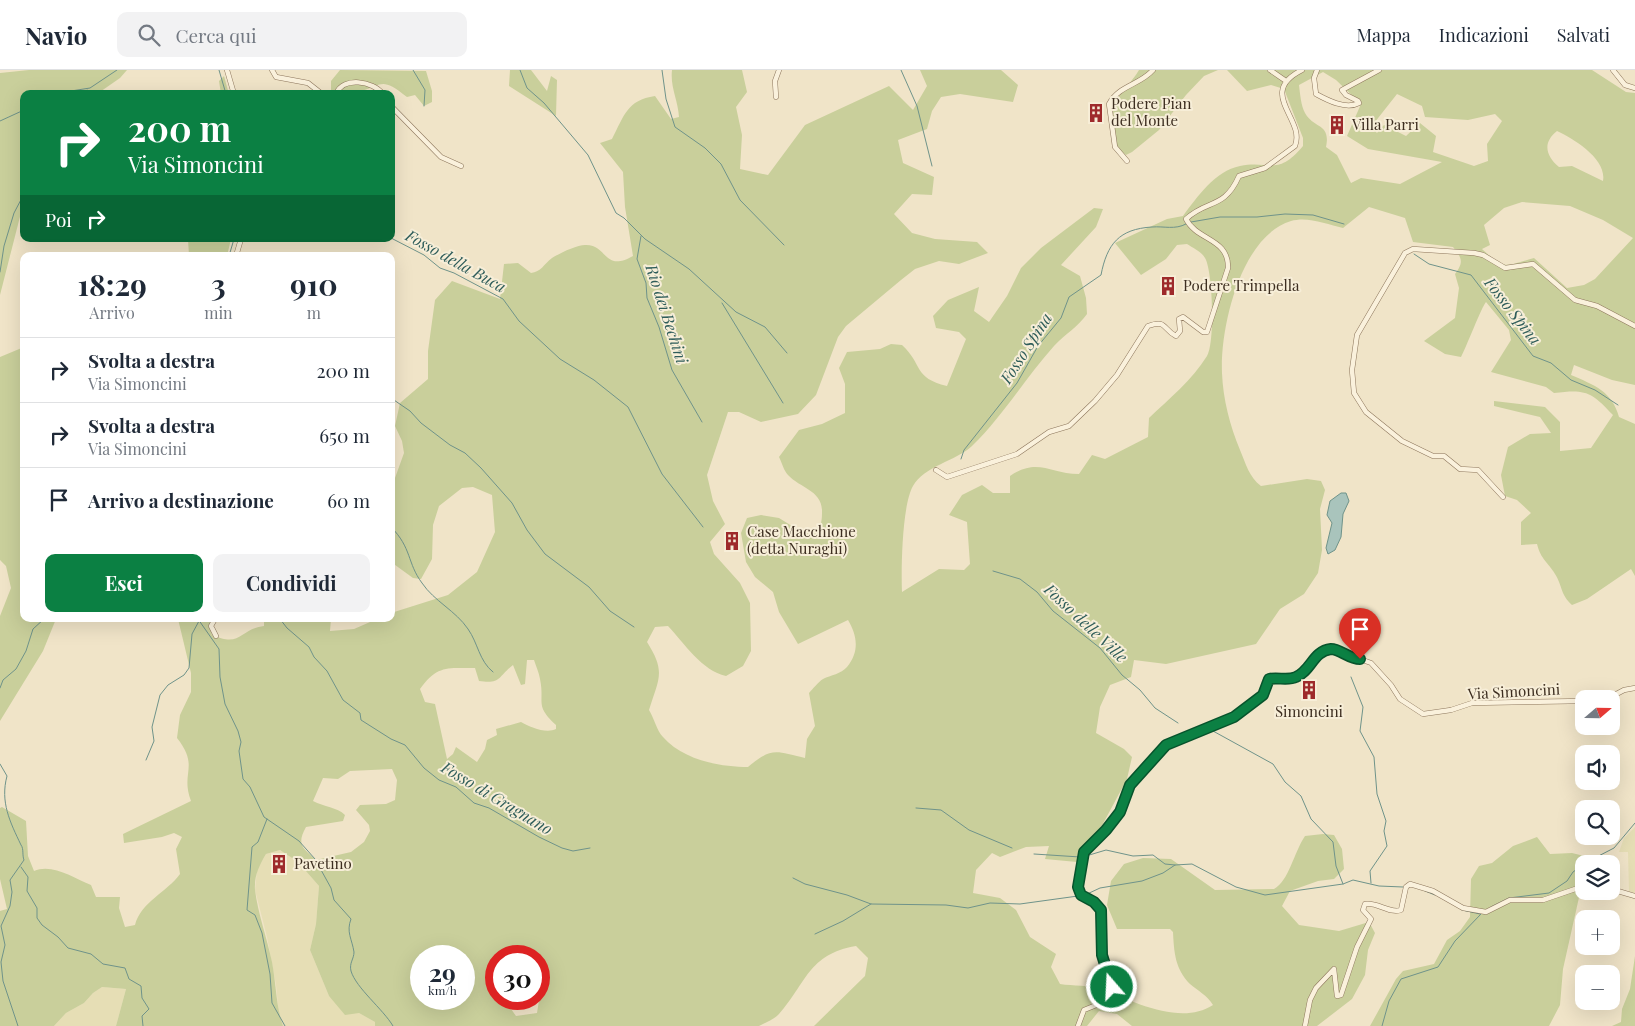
<!DOCTYPE html>
<html lang="it">
<meta charset="utf-8">
<style>
:root{--surface:#fff;--page:#f2f2f3;--text:#1f2937;--muted:#747a83;--line:#e0e1e3;--accent:#0b8043}
body{margin:0;font-family:"Playfair Display",serif;background:var(--page);color:var(--text);height:100vh;display:flex;flex-direction:column;font-size:19px;white-space:nowrap}
*{box-sizing:border-box;margin:0}
p{font-size:16px;color:var(--muted)}
.icon{flex:none;width:28px;height:28px;fill:none;stroke:currentColor;stroke-width:2;stroke-linecap:round;stroke-linejoin:round}
.map{position:relative;flex:1;overflow:hidden}
.side{position:absolute;left:20px;top:182px;width:375px;height:370px;display:flex;flex-direction:column;background:var(--surface);border-radius:10px;box-shadow:0 5px 20px #0002}
.side>*{flex:none}
.hud{position:absolute;left:20px;top:20px;width:375px;height:152px;border-radius:10px;box-shadow:0 5px 20px #0002;background:#0b8043;color:#fff;overflow:hidden}
.needle{width:32px;rotate:70deg}
.buttons{position:absolute;left:1575px;top:620px;display:grid;gap:10px}
.buttons a{display:grid;place-items:center;width:45px;height:45px;border-radius:10px;background:var(--surface);box-shadow:0 5px 20px #0002;font-size:25px}
.speed{position:absolute;left:410px;top:875px;display:flex;gap:10px;font-size:25px;font-weight:700;text-align:center}
.speed>*{display:grid;place-content:center;width:65px;height:65px;border-radius:50%;background:var(--surface);box-shadow:0 5px 20px #0002;line-height:1}
.speed small{font-size:12px;font-weight:400}
.speed .limit{border:8px solid #d22;background:#fff;color:#111}
.pin{position:absolute;display:grid;place-items:center;width:42px;height:42px;color:#fff;margin:-51px -21px;border-radius:50% 50% 50% 0;rotate:-45deg;box-shadow:0 0 5px #0007}
.pin .icon{rotate:45deg}
.me{position:absolute;width:55px;margin:-28px;rotate:341deg;stroke-linejoin:round;filter:drop-shadow(0 0 4px #0008)}
.turn{display:flex;align-items:center;gap:18px;height:105px;padding:0 25px;font-size:22px}
.turn .icon{width:65px;height:65px;stroke-width:2.5}
.turn b{display:block;font-size:35px;line-height:42px}
.then{display:flex;align-items:center;height:48px;padding:0 25px;background:#0003;gap:10px;font-size:19px}
.eta{display:flex;justify-content:space-evenly;align-items:center;height:85px;text-align:center}
.eta b{font-size:30px;font-weight:700;line-height:35px}
.primary-button{display:flex;gap:10px;margin-top:auto;padding:10px 25px}
.primary-button a{flex:1;height:58px;border-radius:10px;background:var(--accent);color:#fff;font-size:20px;font-weight:700;line-height:58px;text-align:center}
.primary-button a+a{background:var(--page);color:var(--text)}
ul{padding:0;list-style:none}
li{display:flex;align-items:center;gap:15px;height:65px;padding:0 25px;border-top:1px solid var(--line)}
li div{flex:1}
li b{display:block;font-size:19px}
li em{font-style:normal}
header{display:flex;align-items:center;gap:30px;box-sizing:border-box;height:70px;padding:0 25px;background:var(--surface);border-bottom:1px solid var(--line)}
header strong{font-size:24px}
nav{display:flex;gap:28px;margin-inline-start:auto;font-size:18px}
.search{width:350px;height:45px;background:var(--page);display:flex;align-items:center;gap:12px;box-sizing:border-box;padding:0 18px;border-radius:10px;color:var(--muted);font-size:19px}
.map>svg:first-child{display:block}
.farmland{fill:#e6deb5}
.green{fill:#c9cf9b;fill-rule:evenodd}
.water{fill:#a9c4bc;stroke:#6f938a}
.lines{fill:none;stroke-linecap:round;stroke-linejoin:round}
.stream{stroke:#6f938a;stroke-width:1}
.minor-casing{stroke:#8d765c;stroke-width:5.5}
.minor{stroke:#faf1dc;stroke-width:4.5}
.route-casing{stroke:#07532c;stroke-width:12}
.route{stroke:#0b8043;stroke-width:9}
.labels{text-anchor:middle;stroke-width:4;stroke-linejoin:round;paint-order:stroke}
.poi-label{font-size:15px;fill:#3d2e20;stroke:#f7eed8;text-anchor:start}
.street-label{font-size:15px;fill:#3d2e20;stroke:#f7eed8}
.water-label{font-size:16px;font-style:italic;fill:#2f5d5a;stroke:#f7eed8}
</style>
<header>
<strong>Navio</strong>
<div class="search"><svg class="icon" aria-label="search" viewBox="0 0 24 24"><circle cx="10" cy="10" r="6"/><path d="M15 15l6 6"/></svg>Cerca qui</div>
<nav><a>Mappa</a><a>Indicazioni</a><a>Salvati</a></nav>
</header>
<div class="map">
<svg width="1635" height="956" viewBox="0 0 1635 956">
<rect width="100%" height="100%" fill="#f0e4c8"/>
<path class="farmland" d="M1635 757V823L1629 822 1628 782H1619L1624 768Z
M280 780 298 792 319 816 316 854 310 880 329 926 375 952V956H283L279 945 276 915 267 867 255 820 257 800 266 784Z
M102 917 126 919 116 956H54L66 943 84 933 93 923Z"/>
<path class="green" d="M29 0H127L120 8 97 24H24V131L0 225V3Z
M340 0 426 1 432 21V32L424 36 415 25 407 27C379 5 384 16 354 23 347 25 338 24 331 24V11Z
M510 0H531L547 21 551 6 557 10 556 46 509 16Z
M672 0H742L747 22 736 37 742 65 740 99 768 105 805 55 889 16 913 40 927 16 920 0H1001L1018 15 1013 32 960 24 941 27 932 41 927 59 898 70 903 93 934 107 932 125 912 124 894 144 912 163 935 169 977 172 988 183 959 194 939 191 915 199 901 210 846 256 838 267 816 325 798 344 761 352 739 342H728L707 405 713 431 725 454 710 472 714 484 740 513 750 533 751 581 743 596 726 606C702 601 684 573 668 556L655 557 647 572C666 602 659 608 649 640 654 648 657 661 663 667 683 690 720 697 748 697 772 677 775 681 805 688L807 669 815 656 809 623C813 619 818 612 823 609 831 605 841 604 847 597 860 581 857 565 848 550L798 574 779 542 773 522 755 507 746 492 741 463 747 448 761 445 779 448 800 461 816 462C822 454 822 450 822 440 821 420 800 418 788 405 784 401 782 393 779 387L799 360 822 354 845 343V314L839 298 847 282 880 279 891 274 902 275C923 294 913 308 947 316L966 269 959 262 936 258 933 246 948 230 979 217 974 241 989 252 1007 226 1021 198 1041 178 1094 138 1103 139 1096 157 1061 195 1080 206 1086 228 1087 244C1078 257 1065 264 1054 276 1026 307 1003 346 972 376 956 391 924 396 913 416 902 435 901 499 902 522L939 499 964 500 970 494 967 452 949 445 962 425 982 415 993 423H1010V406C1038 387 1050 404 1079 404L1092 385 1105 389 1148 367 1149 348C1169 329 1192 310 1207 286 1215 273 1213 201 1205 188 1202 182 1193 178 1187 174L1177 175 1166 189 1141 205 1115 173 1167 149 1183 146C1197 127 1215 101 1240 96 1270 90 1277 107 1303 76V68L1284 19 1271 15 1247 21 1227 0H1592L1626 22 1635 23V315L1612 310 1574 295 1571 305C1594 315 1612 321 1619 347L1635 354V506L1631 499 1587 529 1572 535C1560 524 1563 517 1555 504 1548 492 1541 490 1537 474L1521 475V452L1531 443 1517 430 1505 426 1501 405 1508 377 1530 364 1551 363 1540 347 1494 336V331L1545 337 1560 352V381L1591 378 1613 345C1591 321 1585 319 1554 323L1546 317 1491 302 1511 270 1509 260 1486 232C1482 236 1466 278 1461 287L1445 284 1424 271 1455 248 1459 218 1455 204C1464 192 1462 188 1453 177L1413 172 1405 148 1369 137 1343 158C1327 154 1307 146 1291 151 1241 166 1220 257 1222 303 1223 329 1230 356 1240 380 1246 394 1249 407 1261 416L1307 409 1321 411 1325 420 1320 439 1322 480 1318 503 1304 524 1280 539 1256 574 1166 594 1134 590 1131 607 1110 615 1100 637 1096 663 1124 679 1132 687 1127 709 1084 789 1077 792 1045 789 1049 776 1026 777 1000 787 992 783 976 800 973 823 1000 828 1016 840 1030 867 1056 884 1051 897 1060 914C1073 916 1090 915 1102 919 1134 932 1181 956 1213 935 1207 925 1198 921 1190 914 1175 899 1174 882 1173 862L1170 859H1117L1107 835 1111 811 1124 794 1143 788 1171 789 1215 820 1274 819C1289 811 1294 782 1305 766L1323 764 1334 765 1342 779 1344 799 1334 809 1318 811 1290 821 1282 836 1299 855 1339 861 1369 852 1375 863 1368 880 1365 905 1352 929 1317 956H1132L1117 944 1099 941 1087 956H814L865 906 868 888 856 876C808 884 806 914 779 944 775 949 766 952 759 956H375V952L359 943 345 945 329 926 310 880 316 854 319 816 298 792 280 780 266 784C259 796 254 806 255 820 258 844 267 868 272 892 276 913 276 936 283 956H116L126 919 102 917 93 923 84 933 66 943 54 956H0V841L7 839 0 809V738L2 737 26 751 28 786 34 801C52 793 74 808 91 815L96 827H120L119 838 125 857 135 855C141 832 167 822 180 804L176 779 182 767 174 763 162 767 124 773 123 764 191 731C180 702 200 697 177 668L180 645 191 622V603L178 549H212L210 556 212 565C242 578 239 559 264 556V549H331L330 561 354 559 377 549H391V543L448 525 477 502 495 462 492 425 473 417 462 418 439 436 433 455 432 489 421 509 413 508 391 492V411L395 408 404 383 402 371 395 356 400 333 428 309V281L435 230 452 211 500 229 504 194 518 193 531 203C541 202 544 194 552 188 560 183 577 175 585 175 608 174 603 203 633 186L625 137 623 102 600 73 612 69C624 46 627 30 655 26L671 49 679 47C678 30 670 17 672 0ZM1323 2 1336 10 1361 34 1347 66 1368 79 1442 92 1400 114 1361 108 1351 113 1337 85 1326 77C1331 53 1314 59 1305 43 1301 36 1300 23 1299 15ZM1397 24 1422 36 1425 47 1468 50 1495 44 1502 51 1487 74 1488 91 1474 96 1433 82 1436 66 1420 53 1406 66 1384 55 1377 63 1371 57ZM1557 61C1574 69 1607 89 1603 111L1572 96 1559 97C1546 86 1542 73 1557 61ZM1522 132 1570 136 1603 150 1633 168 1595 209 1584 215 1567 218 1534 188C1505 196 1506 201 1482 179L1490 175 1484 155 1504 138ZM527 590H534C536 596 539 603 540 609 545 633 534 635 556 655V659C546 664 530 657 521 652L496 659 497 665 487 670 485 679 477 692 456 677 453 684 447 689 435 634 425 632 420 619C437 595 447 598 475 598L479 611C502 614 497 607 513 595L521 615 525 614ZM392 699 397 710 395 730 386 734 360 735 356 740 369 755 370 761 364 772 351 782 316 790C303 778 296 775 306 757L343 751 345 745C337 737 324 737 313 731L323 708 338 709 350 701ZM421 886H464V929H421ZM496 886H539L541 918 537 943 516 946 504 929H496Z
M1139 0H1218L1204 6 1186 25 1159 60 1132 82 1126 85 1118 79 1116 73C1116 63 1111 43 1114 35 1117 26 1133 11 1139 0Z
M224 6 229 24H221L219 11Z
M188 169H231L227 186H189Z
M24 277V549H56L43 581 0 651V546L11 518 6 496 0 490V287Z
M1537 767 1550 784 1572 783 1588 787 1590 794H1584L1580 823 1563 899 1560 935 1549 956H1370L1396 909 1403 901 1434 894 1447 870 1460 861 1470 847 1471 809 1479 796 1492 793 1513 776Z
M1635 886V956H1612L1621 952 1622 939 1630 919Z"/>
<path class="water" d="M1341 423H1346L1349 431 1343 444 1341 467 1335 480 1328 484 1326 478 1332 453 1327 445 1330 431Z"/>
<g class="lines">
<path class="stream" d="M219 0 226 24
M413 0 425 20 424 36
M520 0 527 18 544 33 588 85 616 143 624 148 645 169 689 199 736 242 765 257 787 283
M662 0 666 29 675 57 705 78 721 94 740 130 784 175
M901 0 917 36 932 96
M52 24 90 18 117 0
M82 24 87 20
M0 51 24 40
M1191 152 1220 147H1257L1285 144 1313 145 1344 154
M641 166 637 189 646 213 647 228 659 257 672 300 702 352
M391 168 424 185 440 198 454 203 503 229 519 251 560 289 594 310 628 337 662 404 703 457
M1414 184 1429 194 1471 205 1533 286 1551 293 1571 310 1595 320 1618 335
M229 186 234 169
M0 202 4 176 14 143 24 124
M722 233 783 333
M391 328 410 341 421 353 450 375 465 383 481 398 512 433 527 460 545 484 589 517 610 541 634 557
M961 389 964 380 1017 313 1038 276 1061 248 1069 227 1101 205C1107 174 1119 159 1152 157 1164 156 1175 160 1186 154
M391 457C412 478 407 493 422 513 434 531 456 541 468 559 478 573 479 591 493 602
M993 501 1020 509 1037 522 1053 541 1100 578 1122 605 1140 620 1155 638 1178 653
M198 549 219 579 220 607 225 634 238 661 241 672 239 681 243 709 250 717 264 747 299 771 315 789 331 818 334 830 351 849C346 862 352 869 354 882 354 889 349 893 351 901 356 918 383 939 393 956
M280 549 287 558 309 577 314 587 327 601 343 630 360 643 361 650 391 669 405 675 424 698 439 710 456 717 474 733 489 738 539 767 562 778 573 781 590 778
M1351 607 1363 637 1360 661 1374 687 1377 724 1386 751 1384 761 1387 776 1370 801 1371 813
M0 618 3 610 16 599 26 581 33 559 44 549
M1213 661 1273 694 1285 712 1301 726 1311 749 1333 772 1336 796 1343 814
M146 690 154 671 152 657 160 625 168 615 184 605 189 598 192 564 199 551
M0 694 7 706C0 732 10 752 21 775 24 779 22 785 24 790L10 810 12 822 10 836 1 856 5 875 1 892 3 911 18 956
M916 738 941 740 969 760 1012 778
M267 749 258 772 252 777 247 840 255 845 262 863 270 904 272 933 285 956
M1034 784 1080 787
M1086 786 1106 780 1133 786 1153 785 1165 794 1175 795
M1585 793 1614 778 1635 753
M21 797 28 807 27 821 37 838V848L42 855 58 867 68 878 91 884 103 894 125 898 129 909 141 916 142 928 149 939 142 946 143 956
M793 808 805 814 847 825 871 834 946 835 968 838 990 833 1020 834 1078 826
M1425 821 1435 825
M1085 825 1100 818 1142 811 1163 803 1175 795 1192 794 1236 817 1265 825 1343 814 1353 810 1379 816 1403 817
M1491 837 1509 828 1549 823 1567 811 1573 802 1584 794
M1462 840 1480 844
M815 864 843 851 871 834
M1382 956 1389 931 1401 909 1438 897 1455 871 1481 844"/>
<g class="minor-casing">
<path id="minor" d="M227 0 234 24
M272 0 276 7 308 13 322 24
M1270 0 1286 11
M1317 0 1314 8 1316 24C1327 30 1346 40 1359 33L1358 31 1346 25 1342 20 1379 0
M1613 0 1625 15 1635 18
M336 24C343 6 373 11 383 24
M776 27 775 11 779 0
M391 36 441 87 461 96
M1127 91 1115 77 1109 34C1119 15 1140 15 1153 0
M236 186 241 169
M936 400 947 407 1017 384 1049 362 1069 356 1095 331 1117 305 1148 256C1167 249 1162 259 1176 266L1180 261 1179 249 1183 247 1203 262H1207L1228 198C1229 168 1197 171 1186 149 1207 129 1224 140 1239 106L1265 98 1295 76C1306 49 1256 23 1302 0
M1503 427 1478 400 1460 399 1444 386H1433L1402 371 1366 342 1354 323 1352 300 1357 265 1405 183 1413 179 1474 183 1483 185 1505 198 1533 194 1575 230 1597 236 1635 256
M215 549 211 556 216 566
M1607 629 1624 620 1635 618
M1611 819 1635 826
M1078 956 1084 940 1111 929 1113 922 1102 885 1101 840 1094 832 1081 825 1078 820 1084 780 1111 755 1124 735 1128 717 1164 676 1233 648 1263 625 1269 609C1278 607 1289 611 1296 607 1313 599 1312 583 1332 579L1371 593 1391 615 1400 629 1423 644 1451 640 1472 633 1584 631
M1305 956 1310 930 1316 918 1334 899 1337 926 1341 925 1357 877 1371 849 1363 840 1365 834C1378 832 1389 844 1401 840L1406 817 1410 814 1433 821 1463 838 1486 842 1510 830H1543L1584 816"/>
</g>
<use href="#minor" class="minor"/>
</g>
<g class="lines">
<g class="route-casing">
<path id="route" d="M1112 917 1102 885 1101 840 1094 832 1081 825 1078 817 1084 782 1106 760 1120 742 1130 715 1166 675 1234 647 1263 625 1269 609C1278 607 1288 611 1296 607 1311 601 1313 581 1331 579 1340 579 1349 589 1360 589"/>
</g>
<use href="#route" class="route"/>
</g>
<defs>
<g id="building-bare" transform="scale(1.5)"><path d="M-4-6H4V6H1V3H-1V6H-4ZM-2.5-4.3h1.7v1.8h-1.7ZM.8-4.3h1.7v1.8H.8ZM-2.5-1h1.7V.8h-1.7ZM.8-1h1.7V.8H.8Z" fill="#9e2a2b" stroke="#f7eed8" stroke-width="2.5" paint-order="stroke"/></g>
</defs>
<g fill-rule="evenodd">
<use href="#building-bare" x="1096" y="43"/>
<use href="#building-bare" x="1337" y="55"/>
<use href="#building-bare" x="1168" y="216"/>
<use href="#building-bare" x="732" y="471"/>
<use href="#building-bare" x="1309" y="620"/>
<use href="#building-bare" x="279" y="794"/>
</g>
<g class="labels">
<g class="poi-label">
<text x="1111" y="39">Podere Pian<tspan x="1111" dy="17">del Monte</tspan></text>
<text x="1352" y="60">Villa Parri</text>
<text x="1183" y="221">Podere Trimpella</text>
<text x="747" y="467">Case Macchione<tspan x="747" dy="17">(detta Nuraghi)</tspan></text>
<text x="1309" y="647" text-anchor="middle">Simoncini</text>
<text x="294" y="799">Pavetino</text>
</g>
<g class="street-label">
<text transform="translate(1514 622) rotate(-3)" y="5">Via Simoncini</text>
</g>
<g class="water-label">
<text transform="translate(456 191) rotate(29)" y="6">Fosso della Buca</text>
<text transform="translate(1513 241) rotate(52)" y="6">Fosso Spina</text>
<text transform="translate(667 244) rotate(72)" y="6">Rio dei Bechini</text>
<text transform="translate(1026 278) rotate(-57)" y="6">Fosso Spina</text>
<text transform="translate(1086 553) rotate(43)" y="6">Fosso delle Ville</text>
<text transform="translate(497 728) rotate(31)" y="6">Fosso di Gragnano</text>
</g>
</g>
</svg>
<div class="buttons">
<a><svg class="needle" viewBox="-14 -14 28 28"><path d="M0-13l5 13h-10z" fill="#e53935"/><path d="M0 13l5-13h-10z" fill="#747a83"/></svg></a>
<a><svg class="icon" aria-label="sound" viewBox="0 0 24 24"><path d="M4 9h4l5-4v14l-5-4H4zM17 9q2 3 0 6"/></svg></a>
<a><svg class="icon" aria-label="search" viewBox="0 0 24 24"><circle cx="10" cy="10" r="6"/><path d="M15 15l6 6"/></svg></a>
<a><svg class="icon" aria-label="layers" viewBox="0 0 24 24"><path d="M12 4l9 5-9 5-9-5zM3 14l9 5 9-5"/></svg></a>
<a>+</a>
<a>−</a>
</div>
<div class="speed"><div>29<small>km/h</small></div><div class="limit">30</div></div>
<div class="pin" style="left:1360px;top:589px;background:#d93025"><svg class="icon" aria-label="arrive" viewBox="0 0 24 24"><path d="M6 21V4h12l-3 4 3 4H6"/></svg></div>
<svg class="me" style="left:1112px;top:917px" viewBox="-20 -20 40 40"><circle r="17" fill="#0b8043" stroke="#fff" stroke-width="3"/><path d="M0-11L8 9 0 5-8 9z" fill="#fff"/></svg>
<div class="hud">
<div class="turn"><svg class="icon" aria-label="right" viewBox="0 0 24 24"><path d="M7 20v-9h11M14 6l5 5-5 5"/></svg><div><b>200 m</b>Via Simoncini</div></div>
<div class="then">Poi<svg class="icon" aria-label="right" viewBox="0 0 24 24"><path d="M7 20v-9h11M14 6l5 5-5 5"/></svg></div>
</div>
<section class="side">
<div class="eta">
<div><b>18:29</b><p>Arrivo</p></div>
<div><b>3</b><p>min</p></div>
<div><b>910</b><p>m</p></div>
</div>
<ul>
<li><svg class="icon" aria-label="right" viewBox="0 0 24 24"><path d="M7 20v-9h11M14 6l5 5-5 5"/></svg><div><b>Svolta a destra</b><p>Via Simoncini</p></div><em>200 m</em></li>
<li><svg class="icon" aria-label="right" viewBox="0 0 24 24"><path d="M7 20v-9h11M14 6l5 5-5 5"/></svg><div><b>Svolta a destra</b><p>Via Simoncini</p></div><em>650 m</em></li>
<li><svg class="icon" aria-label="arrive" viewBox="0 0 24 24"><path d="M6 21V4h12l-3 4 3 4H6"/></svg><div><b>Arrivo a destinazione</b></div><em>60 m</em></li>
</ul>
<div class="primary-button"><a>Esci</a><a>Condividi</a></div>
</section>
</div>
